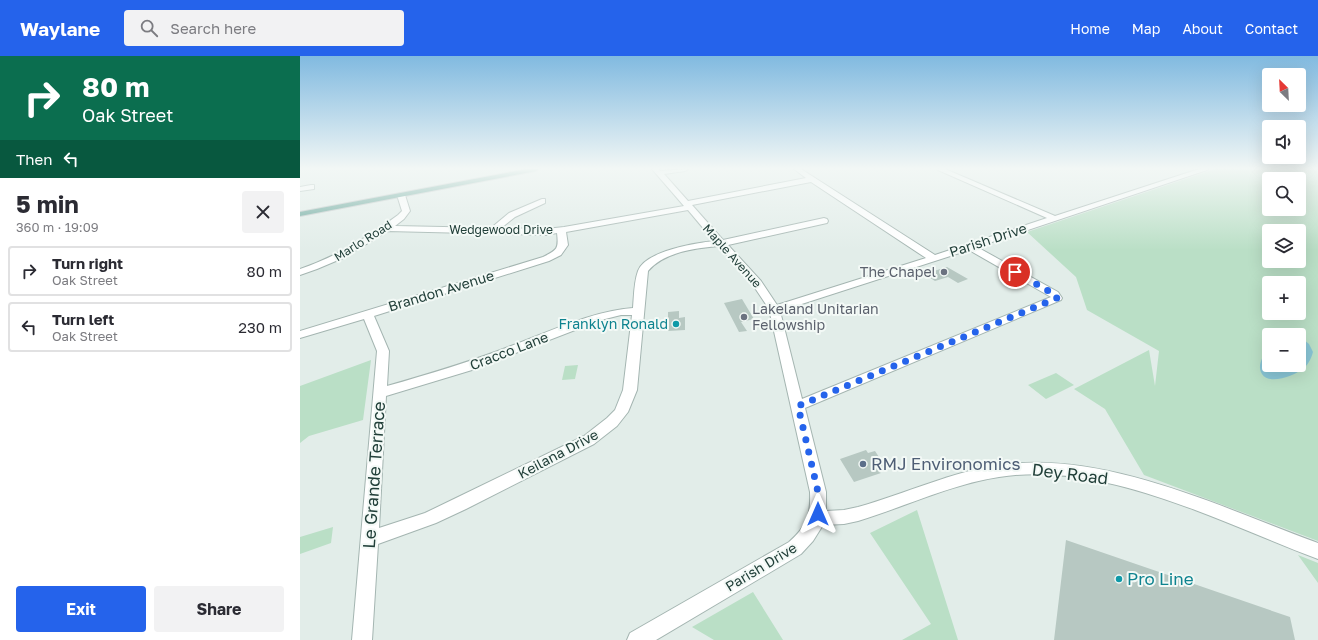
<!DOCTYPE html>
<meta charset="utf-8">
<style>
:root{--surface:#fff;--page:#f2f2f3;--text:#2b2b33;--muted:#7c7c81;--line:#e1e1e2;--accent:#2563eb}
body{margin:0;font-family:"Golos Text",sans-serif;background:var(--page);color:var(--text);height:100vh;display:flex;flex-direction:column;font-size:15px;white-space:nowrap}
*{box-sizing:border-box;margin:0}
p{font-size:13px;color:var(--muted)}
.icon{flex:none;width:22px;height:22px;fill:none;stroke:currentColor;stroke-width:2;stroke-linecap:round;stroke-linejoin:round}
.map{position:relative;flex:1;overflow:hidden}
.details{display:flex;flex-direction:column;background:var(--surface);width:300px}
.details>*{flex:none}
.guide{background:#0b6e4f;color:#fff;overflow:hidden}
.needle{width:26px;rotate:336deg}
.controls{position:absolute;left:962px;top:12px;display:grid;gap:8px}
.controls a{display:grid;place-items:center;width:44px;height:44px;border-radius:4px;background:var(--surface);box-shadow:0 4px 16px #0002;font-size:20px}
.pin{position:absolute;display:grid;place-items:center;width:34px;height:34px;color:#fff;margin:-17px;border:2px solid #fff;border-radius:50%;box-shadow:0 1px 4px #0007}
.me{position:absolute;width:44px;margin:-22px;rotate:0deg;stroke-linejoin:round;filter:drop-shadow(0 0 3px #0008)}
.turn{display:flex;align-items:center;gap:14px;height:84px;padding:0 16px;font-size:18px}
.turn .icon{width:52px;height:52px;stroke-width:2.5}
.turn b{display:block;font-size:28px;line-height:34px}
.then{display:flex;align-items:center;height:38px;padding:0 16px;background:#0003;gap:8px;font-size:15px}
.round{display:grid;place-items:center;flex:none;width:42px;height:42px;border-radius:4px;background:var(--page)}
.summary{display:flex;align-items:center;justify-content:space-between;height:68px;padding:0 16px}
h1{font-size:24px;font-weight:700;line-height:30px}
.primary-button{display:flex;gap:8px;margin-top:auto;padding:8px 16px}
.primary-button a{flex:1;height:46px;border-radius:4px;background:var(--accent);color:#fff;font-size:16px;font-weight:700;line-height:46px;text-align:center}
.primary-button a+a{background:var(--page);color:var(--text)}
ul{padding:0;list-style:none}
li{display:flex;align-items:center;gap:12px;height:50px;margin:0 8px 6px;padding:0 8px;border:2px solid var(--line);border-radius:4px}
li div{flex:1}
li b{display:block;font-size:15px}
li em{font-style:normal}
header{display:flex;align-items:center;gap:24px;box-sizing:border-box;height:56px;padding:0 20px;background:var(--accent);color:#fff}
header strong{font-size:19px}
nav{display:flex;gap:22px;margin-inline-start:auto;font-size:14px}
.search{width:280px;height:36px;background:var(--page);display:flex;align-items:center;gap:10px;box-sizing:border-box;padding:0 14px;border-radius:4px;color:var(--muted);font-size:15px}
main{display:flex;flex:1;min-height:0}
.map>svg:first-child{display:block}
.green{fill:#badfc6;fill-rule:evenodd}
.water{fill:#88c4d4}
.building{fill:#b7c8c2}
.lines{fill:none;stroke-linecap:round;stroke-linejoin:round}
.minor-casing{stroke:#a4b5b1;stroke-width:2}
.major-casing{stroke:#c1c9c8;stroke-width:2}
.minor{fill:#fff;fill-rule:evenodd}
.major{fill:#65a498;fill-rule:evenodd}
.route{stroke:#2563eb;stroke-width:7;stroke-dasharray:0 12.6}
.worship-dot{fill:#6b7280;stroke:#f3f9f6;stroke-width:1.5}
.culture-dot{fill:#0f9aa8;stroke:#f3f9f6;stroke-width:1.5}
.service-dot{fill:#5c6f8a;stroke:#f3f9f6;stroke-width:1.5}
.labels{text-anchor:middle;stroke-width:4;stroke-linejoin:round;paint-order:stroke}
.far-street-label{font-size:12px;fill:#213f39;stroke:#f3f9f6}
.street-label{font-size:14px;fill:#213f39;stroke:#f3f9f6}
.worship-label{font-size:14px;fill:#5b616d;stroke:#f3f9f6;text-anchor:end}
.culture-label{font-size:14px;fill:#0d838f;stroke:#f3f9f6;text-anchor:end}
.near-service-label{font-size:17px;fill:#4e5e75;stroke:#f3f9f6;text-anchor:start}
.near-street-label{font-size:17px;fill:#213f39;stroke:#f3f9f6}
.near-culture-label{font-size:17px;fill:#0d838f;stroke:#f3f9f6;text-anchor:start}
</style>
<header>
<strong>Waylane</strong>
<div class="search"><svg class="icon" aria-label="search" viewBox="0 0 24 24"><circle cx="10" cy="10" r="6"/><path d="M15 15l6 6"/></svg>Search here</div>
<nav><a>Home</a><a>Map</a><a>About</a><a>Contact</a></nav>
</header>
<main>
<section class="details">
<div class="guide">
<div class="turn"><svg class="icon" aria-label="right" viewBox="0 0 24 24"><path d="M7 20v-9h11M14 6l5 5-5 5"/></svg><div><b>80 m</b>Oak Street</div></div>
<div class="then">Then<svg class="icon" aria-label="left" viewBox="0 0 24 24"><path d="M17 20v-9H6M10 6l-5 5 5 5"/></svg></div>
</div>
<div class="summary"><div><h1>5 min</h1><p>360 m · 19:09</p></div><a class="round"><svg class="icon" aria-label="close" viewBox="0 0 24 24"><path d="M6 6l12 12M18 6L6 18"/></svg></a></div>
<ul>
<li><svg class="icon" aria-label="right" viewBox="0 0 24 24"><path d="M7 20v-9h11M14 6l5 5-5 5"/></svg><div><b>Turn right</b><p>Oak Street</p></div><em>80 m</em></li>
<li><svg class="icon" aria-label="left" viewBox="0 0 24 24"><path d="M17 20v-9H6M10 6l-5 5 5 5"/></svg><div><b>Turn left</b><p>Oak Street</p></div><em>230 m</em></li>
</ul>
<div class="primary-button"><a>Exit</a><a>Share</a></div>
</section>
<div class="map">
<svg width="1018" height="584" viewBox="0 0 1018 584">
<rect width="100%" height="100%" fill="#e2ede9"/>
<path class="green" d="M915 113 1011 114 1018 113V485L844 419 805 353 774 333 849 294 855 330 859 295 787 254 776 221 727 176ZM969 123H999V153H969ZM969 175H999V205H969ZM969 227H999V257H969ZM969 279H999V309H969Z
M71 304 63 364 9 380 0 387V330Z
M278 309 275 323 262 324 265 310Z
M756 317 774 329 746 343 728 329Z
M617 454 658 584H602L631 568 570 477Z
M33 471 31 487 0 498V481Z
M998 499 1018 507V527Z
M453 536 483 584H414L392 571Z"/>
<path class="water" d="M968 273H974L996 279H969V309H999V280L1009 288 1013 296C1011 303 1009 307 1004 312 996 319 969 330 962 318 956 308 965 301 965 291 966 285 966 280 968 273Z"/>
<path class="building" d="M647 211 668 223 658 227 648 221 635 225 624 218Z
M442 243 454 263 441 266 447 275 439 276 424 247Z
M379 255V262L385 261V274L368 275V256Z
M566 394 568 397 575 395 587 413 579 416 581 417 554 426 540 403Z
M766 484 990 561 995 584H754Z"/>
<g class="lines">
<g class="minor-casing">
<path id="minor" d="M352 113H359L360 115 388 113 385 115 364 118 388 145 506 122 494 113H501L635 199 747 162 638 114 637 113H645L755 160 899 113H908L907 114 677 191 758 236 762 242 761 244 505 352 526 436V455L544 454 558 451C605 438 653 415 700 409 805 394 922 452 1018 487V503C922 467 804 404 699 421 652 428 604 451 558 465L544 468 523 469 513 485 501 498 356 584H327L330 577 489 486C507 470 511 460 510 436L469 253 453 229 419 190C396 192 364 196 348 215L337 334 328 356 317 370 294 388 166 453 136 467 78 488 72 584H52L77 295 64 263 0 282V275L243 201C257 194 259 193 257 177L246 179 88 175 43 202 17 213 0 219V213C36 201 68 181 98 159L102 155 97 139 101 137 105 139 110 155 104 163 95 170 191 172 209 157 242 143H245V147L215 161 201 172 246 173 264 171 384 150ZM511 126 626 202 477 249 461 225 428 189 527 167 528 165 527 163 524 162 423 184 392 149ZM388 154 414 185C396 187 345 195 338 215 334 226 334 240 333 252 292 255 249 276 211 290 170 306 129 318 87 330L89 295 74 260 249 205 261 199 268 189 266 176ZM669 194 751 241 502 343 480 255ZM321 259H332L323 334 315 354 307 362 284 380 154 443 125 457 79 472 86 340 172 314 301 264Z
M11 129H14V133L0 135V131Z"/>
</g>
<g class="major-casing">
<path id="major" d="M227 113H239L236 115 0 160V156Z"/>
</g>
<use href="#minor" class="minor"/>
<use href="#major" class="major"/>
</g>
<linearGradient id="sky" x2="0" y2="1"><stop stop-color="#81bae0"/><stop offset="0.58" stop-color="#f2f7f5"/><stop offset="1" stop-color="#f2f7f5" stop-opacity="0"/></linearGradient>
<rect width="1018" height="194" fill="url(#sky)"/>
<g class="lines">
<path class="route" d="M518 458V436L498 350 757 242 754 238 715 216"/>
</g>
<g class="worship-dot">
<circle cx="644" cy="216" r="4"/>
<circle cx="444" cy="261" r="4"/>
</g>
<g class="culture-dot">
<circle cx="376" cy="268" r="4"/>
<circle cx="819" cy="523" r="4"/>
</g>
<circle class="service-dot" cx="563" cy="408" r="4"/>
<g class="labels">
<g class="far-street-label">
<text x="201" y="178">Wedgewood Drive</text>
<text transform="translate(63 185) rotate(-32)" y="4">Marlo Road</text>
<text transform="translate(432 200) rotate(48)" y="4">Maple Avenue</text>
</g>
<g class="street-label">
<text transform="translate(688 184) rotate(-18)" y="5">Parish Drive</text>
<text transform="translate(141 235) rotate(-17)" y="5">Brandon Avenue</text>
<text transform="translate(209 295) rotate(-21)" y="5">Cracco Lane</text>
<text transform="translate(258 398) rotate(-28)" y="5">Keilana Drive</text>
<text transform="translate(461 511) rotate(-31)" y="5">Parish Drive</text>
</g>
<g class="worship-label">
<text x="636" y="221">The Chapel</text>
<text x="452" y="258" text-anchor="start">Lakeland Unitarian<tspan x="452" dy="16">Fellowship</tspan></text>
</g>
<g class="culture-label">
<text x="368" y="273">Franklyn Ronald</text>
</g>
<g class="near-service-label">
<text x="571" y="414">RMJ Environomics</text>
</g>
<g class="near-street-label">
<text transform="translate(770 418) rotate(7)" y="6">Dey Road</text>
<text transform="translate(74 419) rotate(-86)" y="6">Le Grande Terrace</text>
</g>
<g class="near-culture-label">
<text x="827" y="529">Pro Line</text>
</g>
</g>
</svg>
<div class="controls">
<a><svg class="needle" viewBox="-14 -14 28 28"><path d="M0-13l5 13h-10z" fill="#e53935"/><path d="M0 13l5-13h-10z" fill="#7c7c81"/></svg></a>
<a><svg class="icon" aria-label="sound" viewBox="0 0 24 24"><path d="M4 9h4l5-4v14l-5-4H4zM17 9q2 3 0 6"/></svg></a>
<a><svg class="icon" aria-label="search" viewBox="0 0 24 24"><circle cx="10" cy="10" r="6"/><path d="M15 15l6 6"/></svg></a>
<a><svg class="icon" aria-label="layers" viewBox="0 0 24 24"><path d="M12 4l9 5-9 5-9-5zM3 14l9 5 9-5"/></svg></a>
<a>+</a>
<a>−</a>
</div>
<div class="pin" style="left:715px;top:216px;background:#d93025"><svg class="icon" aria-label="arrive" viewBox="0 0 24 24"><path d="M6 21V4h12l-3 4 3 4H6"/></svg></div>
<svg class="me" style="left:518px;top:458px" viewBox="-20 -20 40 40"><path d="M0-17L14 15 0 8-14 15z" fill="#2563eb" stroke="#fff" stroke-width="4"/></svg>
</div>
</main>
